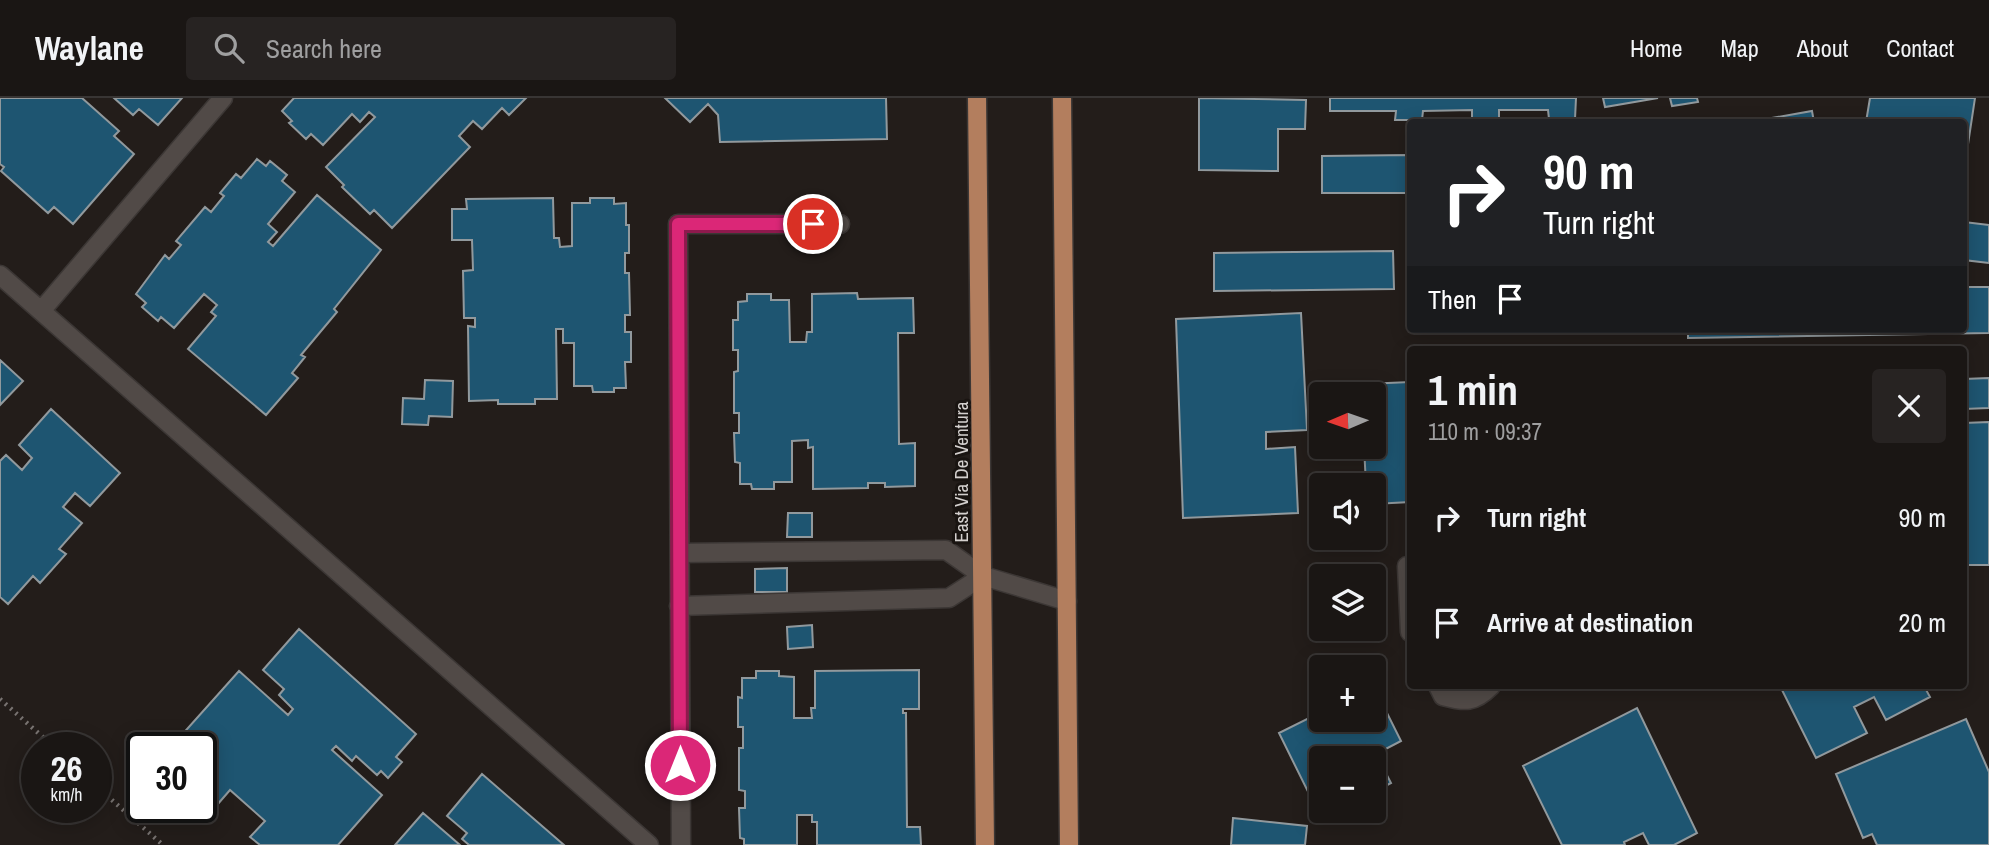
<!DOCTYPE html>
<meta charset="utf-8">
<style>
:root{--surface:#1a1614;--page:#272322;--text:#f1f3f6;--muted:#9f9fa0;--line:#383534}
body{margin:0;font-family:"Archivo Narrow",sans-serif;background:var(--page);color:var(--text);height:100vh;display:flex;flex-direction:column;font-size:26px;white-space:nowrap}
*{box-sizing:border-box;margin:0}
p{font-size:23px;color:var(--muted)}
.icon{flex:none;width:38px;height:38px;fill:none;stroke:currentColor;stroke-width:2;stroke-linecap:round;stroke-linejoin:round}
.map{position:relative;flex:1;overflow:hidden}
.drawer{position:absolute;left:1407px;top:248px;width:560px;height:343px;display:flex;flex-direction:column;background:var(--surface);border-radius:7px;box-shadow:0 4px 18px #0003,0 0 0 2px var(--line)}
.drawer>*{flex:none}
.guide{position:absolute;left:1407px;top:21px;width:560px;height:214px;border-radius:7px;box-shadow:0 4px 18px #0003,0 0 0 2px var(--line);background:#202124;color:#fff;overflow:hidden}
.needle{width:46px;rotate:268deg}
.controls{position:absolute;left:1309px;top:284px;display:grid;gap:14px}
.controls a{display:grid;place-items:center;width:77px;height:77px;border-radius:7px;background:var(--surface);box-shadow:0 4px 18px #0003,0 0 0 2px var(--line);font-size:35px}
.speed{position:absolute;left:21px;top:634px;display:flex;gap:14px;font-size:35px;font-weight:700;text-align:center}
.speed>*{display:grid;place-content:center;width:91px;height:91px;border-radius:50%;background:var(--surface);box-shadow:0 4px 18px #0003,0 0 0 2px var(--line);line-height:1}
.speed small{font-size:18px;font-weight:400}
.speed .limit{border:4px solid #111;border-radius:10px;background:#fff;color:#111}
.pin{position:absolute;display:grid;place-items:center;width:60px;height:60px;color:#fff;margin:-30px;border:4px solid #fff;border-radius:50%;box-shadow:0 2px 7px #0007}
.me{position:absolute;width:77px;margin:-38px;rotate:0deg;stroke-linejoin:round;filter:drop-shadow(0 0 5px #0008)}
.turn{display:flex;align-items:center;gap:24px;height:147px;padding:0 21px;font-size:32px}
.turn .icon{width:91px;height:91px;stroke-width:2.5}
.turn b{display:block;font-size:49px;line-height:60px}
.then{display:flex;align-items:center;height:66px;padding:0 21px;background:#0003;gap:14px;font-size:26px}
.round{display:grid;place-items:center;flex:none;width:74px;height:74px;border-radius:7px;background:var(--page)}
.overview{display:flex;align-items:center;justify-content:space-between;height:119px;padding:0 21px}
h1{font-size:42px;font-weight:800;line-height:52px}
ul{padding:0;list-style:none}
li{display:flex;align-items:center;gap:21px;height:105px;padding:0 21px}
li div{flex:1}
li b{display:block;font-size:26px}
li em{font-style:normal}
header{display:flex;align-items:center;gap:42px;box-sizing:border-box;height:98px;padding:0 35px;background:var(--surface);border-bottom:2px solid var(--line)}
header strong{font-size:33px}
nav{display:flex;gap:38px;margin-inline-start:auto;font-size:24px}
.search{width:490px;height:63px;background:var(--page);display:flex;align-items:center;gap:18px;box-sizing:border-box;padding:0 24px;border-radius:7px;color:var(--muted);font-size:26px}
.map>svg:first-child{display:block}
.building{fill:#1e5571;stroke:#91999d;stroke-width:2}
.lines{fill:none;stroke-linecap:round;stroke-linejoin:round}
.minor-casing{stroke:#3c3735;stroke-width:21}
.major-casing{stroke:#3c3735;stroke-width:21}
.path{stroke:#787371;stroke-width:4.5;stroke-dasharray:2 5;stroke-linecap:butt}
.minor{stroke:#514a47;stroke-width:18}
.major{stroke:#b37e5e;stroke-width:18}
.route-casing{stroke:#8e194d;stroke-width:18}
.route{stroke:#db2777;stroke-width:12}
.labels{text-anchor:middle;stroke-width:6;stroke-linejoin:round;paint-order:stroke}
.street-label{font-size:19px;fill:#d4d0ce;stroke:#191411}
</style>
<header>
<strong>Waylane</strong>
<div class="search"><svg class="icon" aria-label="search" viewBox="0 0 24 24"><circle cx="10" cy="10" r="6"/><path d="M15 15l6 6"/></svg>Search here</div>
<nav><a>Home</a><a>Map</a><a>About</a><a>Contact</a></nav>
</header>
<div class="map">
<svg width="1989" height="747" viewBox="0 0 1989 747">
<rect width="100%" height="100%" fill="#231d1a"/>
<path class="building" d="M0 0H82L119 33 114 38 134 56 73 126 54 109 48 115 1 73 4 69 0 66Z
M114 0H182L158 27 139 11 133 17Z
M294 0H526L509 17 502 10 482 31 473 23 459 38 470 49 392 130 374 112 370 116 342 89 344 87 326 69 375 19 369 14 360 24 352 16 323 47 311 36 306 41 289 25 292 23 282 13Z
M665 0H886L887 41 720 44 718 17 708 6 690 24Z
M1199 0 1306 2 1305 31H1278V73L1199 72Z
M1330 0H1576L1575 21H1549L1548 12H1499V20L1472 21V12L1423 13 1422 22H1395L1396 13H1330Z
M1603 0H1658L1605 9Z
M1670 0H1697L1698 4 1672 8Z
M1870 0H1975L1967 53 1964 52V24H1866Z
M1812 13 1814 24H1749Z
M1410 57V95H1322V58Z
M257 61 266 68 270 63 287 77 282 83 295 94 268 126 277 134 268 144 273 148 317 97 381 152 334 211 337 214 301 257 305 259 292 275 298 280 266 317 188 251 216 218 211 214 217 207 204 196 174 230 161 219 158 223 142 209 146 205 136 196 165 157 169 161 181 147 176 143 205 109 211 114 224 98 220 95 236 76 241 80Z
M553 100 554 140H559L560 149 572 148V105H590V100H614V106L626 105V127H629V155H625V175H629L630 217H625V234H631V264H625L626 290H614V294H593L592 288H574V245H563V231H556L557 301H535V306H498V302L469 303 468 228 475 229V220H464L463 173 473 172 472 142H452V111H467L466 101Z
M1964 124 1989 127V165L1964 162Z
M1393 153 1394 191 1214 193V155Z
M1964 189H1989V235L1688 240V231H1964Z
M857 195 858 201 913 200 914 235H898L899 346 915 345V388L885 389V385H868V390L813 391V349L808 350V342L792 343V384H774V391H752L751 386H740V365L735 364 734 335H739V315H734V274L738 273V252H733V222H738V204L747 203V196H771V202H789L790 244H806L807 234H812V196Z
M1301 215 1307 332 1266 334V351L1295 349 1298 415 1183 420 1176 221Z
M0 262 23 283 0 307Z
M1989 280V310L1964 311V281Z
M425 282 453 283 452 319 429 318 428 327 402 326 403 300 424 301Z
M1410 284V404L1374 406V387H1366L1364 348H1374V296H1365V286Z
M51 311 120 375 90 408 75 395 63 409 82 425 59 451 66 456 40 485 33 478 8 506 0 499V363L6 357 22 372 32 360 19 347Z
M1989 324V467H1964V325Z
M788 415H812V439H787Z
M787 470V494H755V471Z
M812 527 813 549 788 551 787 529Z
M299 531 416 636 396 659 402 664 388 680 381 673 377 677 356 658 352 663 336 648 332 652 382 697 338 747H260L250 739 265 723 230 692 217 707 201 694V649H171L239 573 288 617 293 611 279 597 284 591 263 572Z
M919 572V611H903V615H906L907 729H920L921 747H817V724H812V717H797V747H744V741L740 740 739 710H745V693L739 692V650H743V629H738V599L742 600V580H756V573H779V578L794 579V620H812L811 610H815V573Z
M1780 588H1924L1930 599 1886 622 1874 599 1854 609 1867 635 1816 660Z
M1374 589 1401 643 1376 656 1391 685 1374 694V660H1321V712H1336L1321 720 1279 635 1321 614V621H1374Z
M1637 610 1697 735 1674 747H1649L1643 735 1624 744 1625 747H1562L1523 668Z
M1966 621 1989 674V747H1877L1872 736 1863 740 1836 676Z
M482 676 564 747H469L462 741 467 735 447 718Z
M423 715 460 747H395Z
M1233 720 1307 728 1305 747H1231Z"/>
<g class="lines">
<g class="minor-casing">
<path id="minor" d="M0 177 649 747
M41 213 223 0
M680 455 946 452 983 478 1067 503
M1407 468 1410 534
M679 508 949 500 983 478
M1438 588 1443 598C1465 604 1474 605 1491 588
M681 747 678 126H840"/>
</g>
<g class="major-casing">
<path id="major" d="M977 0 985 747
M1062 0 1069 747"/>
</g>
<path class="path" d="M0 601 54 649
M96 688 163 747"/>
<use href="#minor" class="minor"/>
<use href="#major" class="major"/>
</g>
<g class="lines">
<g class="route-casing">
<path id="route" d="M680 667 678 126H813"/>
</g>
<use href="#route" class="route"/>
</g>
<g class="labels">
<g class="street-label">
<text transform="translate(961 374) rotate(-90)" y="7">East Via De Ventura</text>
</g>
</g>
</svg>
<div class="controls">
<a><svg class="needle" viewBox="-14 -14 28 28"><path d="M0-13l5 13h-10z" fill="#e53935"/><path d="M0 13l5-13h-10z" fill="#9f9fa0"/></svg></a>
<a><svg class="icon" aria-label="sound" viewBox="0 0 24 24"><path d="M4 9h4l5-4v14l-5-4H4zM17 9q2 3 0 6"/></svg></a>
<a><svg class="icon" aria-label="layers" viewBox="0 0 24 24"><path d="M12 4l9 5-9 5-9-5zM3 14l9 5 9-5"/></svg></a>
<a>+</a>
<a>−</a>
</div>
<div class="speed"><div>26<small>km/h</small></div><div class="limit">30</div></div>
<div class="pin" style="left:813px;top:126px;background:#d93025"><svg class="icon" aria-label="arrive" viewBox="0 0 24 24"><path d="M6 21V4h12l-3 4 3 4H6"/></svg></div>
<svg class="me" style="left:680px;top:667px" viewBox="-20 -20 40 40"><circle r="17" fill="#db2777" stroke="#fff" stroke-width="3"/><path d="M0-11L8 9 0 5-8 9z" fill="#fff"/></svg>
<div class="guide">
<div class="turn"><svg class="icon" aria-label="right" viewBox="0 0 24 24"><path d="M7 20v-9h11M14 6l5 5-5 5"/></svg><div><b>90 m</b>Turn right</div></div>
<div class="then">Then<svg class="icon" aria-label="arrive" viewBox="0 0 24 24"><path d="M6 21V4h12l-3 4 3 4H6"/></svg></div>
</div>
<section class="drawer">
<div class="overview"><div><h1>1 min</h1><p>110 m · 09:37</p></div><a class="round"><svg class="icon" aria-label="close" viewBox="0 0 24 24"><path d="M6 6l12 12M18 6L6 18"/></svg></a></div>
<ul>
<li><svg class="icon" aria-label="right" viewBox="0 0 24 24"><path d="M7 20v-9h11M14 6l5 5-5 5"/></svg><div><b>Turn right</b></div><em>90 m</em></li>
<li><svg class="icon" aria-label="arrive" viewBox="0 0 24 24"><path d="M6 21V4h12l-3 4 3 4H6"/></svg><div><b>Arrive at destination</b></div><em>20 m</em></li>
</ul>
</section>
</div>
